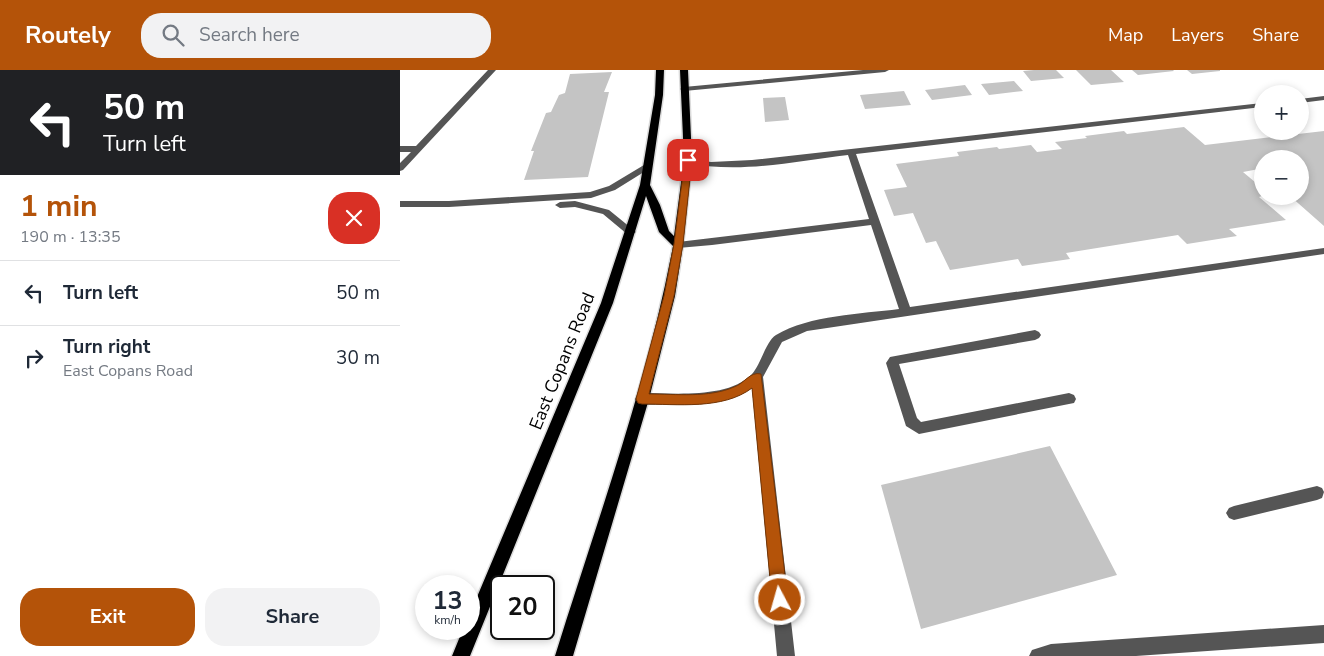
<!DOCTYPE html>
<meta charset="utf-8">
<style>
:root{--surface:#fff;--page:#f2f2f3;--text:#1f2937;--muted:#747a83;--line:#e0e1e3;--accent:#b45309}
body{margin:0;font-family:"Nunito Sans",sans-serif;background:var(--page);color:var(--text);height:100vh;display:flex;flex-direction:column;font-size:19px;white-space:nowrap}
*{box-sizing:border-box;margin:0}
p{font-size:16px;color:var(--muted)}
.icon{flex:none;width:28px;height:28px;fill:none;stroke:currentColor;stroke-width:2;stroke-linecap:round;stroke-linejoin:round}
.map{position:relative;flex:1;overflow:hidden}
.side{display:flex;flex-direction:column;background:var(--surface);width:400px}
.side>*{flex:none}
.hud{background:#202124;color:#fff;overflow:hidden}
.controls{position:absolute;left:854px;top:15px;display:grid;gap:10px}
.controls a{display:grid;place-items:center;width:55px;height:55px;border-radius:50%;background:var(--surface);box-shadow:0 2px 8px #0003;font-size:25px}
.speed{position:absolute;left:15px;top:505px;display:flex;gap:10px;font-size:25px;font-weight:700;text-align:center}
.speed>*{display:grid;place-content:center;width:65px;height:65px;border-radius:50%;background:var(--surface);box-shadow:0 2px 8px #0003;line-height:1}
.speed small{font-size:12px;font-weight:400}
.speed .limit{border:2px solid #111;border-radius:8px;background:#fff;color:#111}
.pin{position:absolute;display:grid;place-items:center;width:42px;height:42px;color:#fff;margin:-21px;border-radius:10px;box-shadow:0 2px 8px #0006}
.me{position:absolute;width:55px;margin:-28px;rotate:354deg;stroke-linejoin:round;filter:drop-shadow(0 0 4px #0008)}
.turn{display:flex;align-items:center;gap:18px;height:105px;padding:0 20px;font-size:22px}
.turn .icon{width:65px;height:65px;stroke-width:2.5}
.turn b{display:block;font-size:35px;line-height:42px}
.round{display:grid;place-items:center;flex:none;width:52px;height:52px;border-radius:20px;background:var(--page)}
.head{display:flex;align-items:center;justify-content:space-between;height:85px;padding:0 20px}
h1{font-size:30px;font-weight:700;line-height:38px;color:var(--accent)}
.primary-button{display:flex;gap:10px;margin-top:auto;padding:10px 20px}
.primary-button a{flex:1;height:58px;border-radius:20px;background:var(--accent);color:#fff;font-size:20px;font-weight:700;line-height:58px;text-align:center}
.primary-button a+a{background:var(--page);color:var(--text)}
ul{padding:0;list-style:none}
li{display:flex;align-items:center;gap:15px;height:65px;padding:0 20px;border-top:1px solid var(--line)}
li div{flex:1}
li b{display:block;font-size:19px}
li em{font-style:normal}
header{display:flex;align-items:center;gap:30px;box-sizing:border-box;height:70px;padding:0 25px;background:var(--accent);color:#fff}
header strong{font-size:24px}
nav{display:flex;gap:28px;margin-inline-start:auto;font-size:18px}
.search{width:350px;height:45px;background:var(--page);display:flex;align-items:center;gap:12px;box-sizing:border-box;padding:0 18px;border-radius:20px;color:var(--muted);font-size:19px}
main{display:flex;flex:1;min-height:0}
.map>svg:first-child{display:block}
.building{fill:#c4c4c4}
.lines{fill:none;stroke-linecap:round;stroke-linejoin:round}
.major-casing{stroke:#dbdbdb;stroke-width:3}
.minor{fill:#555;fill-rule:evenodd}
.major{fill:#000;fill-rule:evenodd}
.route{fill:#b45309;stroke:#753606}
.labels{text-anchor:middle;stroke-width:4.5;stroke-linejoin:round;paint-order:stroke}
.street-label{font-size:18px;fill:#000;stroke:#fff}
</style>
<header>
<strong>Routely</strong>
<div class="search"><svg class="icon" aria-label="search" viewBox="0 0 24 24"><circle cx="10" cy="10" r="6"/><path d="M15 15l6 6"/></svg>Search here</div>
<nav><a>Map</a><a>Layers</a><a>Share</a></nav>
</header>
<main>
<section class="side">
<div class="hud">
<div class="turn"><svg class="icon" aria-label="left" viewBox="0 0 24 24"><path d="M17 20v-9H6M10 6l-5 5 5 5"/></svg><div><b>50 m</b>Turn left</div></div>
</div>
<div class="head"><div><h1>1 min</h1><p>190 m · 13:35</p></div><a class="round" style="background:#d93025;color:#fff"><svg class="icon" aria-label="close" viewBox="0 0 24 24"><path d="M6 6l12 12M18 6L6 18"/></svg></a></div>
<ul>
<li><svg class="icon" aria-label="left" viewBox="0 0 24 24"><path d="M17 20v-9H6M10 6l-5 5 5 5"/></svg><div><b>Turn left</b></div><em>50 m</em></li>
<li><svg class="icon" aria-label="right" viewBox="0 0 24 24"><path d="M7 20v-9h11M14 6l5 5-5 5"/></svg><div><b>Turn right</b><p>East Copans Road</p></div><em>30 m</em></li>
</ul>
<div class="primary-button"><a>Exit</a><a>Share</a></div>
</section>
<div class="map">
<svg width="924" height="586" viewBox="0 0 924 586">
<rect width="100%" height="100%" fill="#fff"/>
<path class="building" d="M634 0H656L664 8 631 11 623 1Z
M676 0H711L724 12 691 15Z
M732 0H773L774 1 738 5Z
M787 0H820V1L792 4Z
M212 2 204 22H209L188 107 124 110 134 81H131L146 43 151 42 159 25 165 23 170 4Z
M614 11 623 21 589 25 581 14Z
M565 15 572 25 532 30 525 20Z
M504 21 511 35 465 39 460 25Z
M385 27 389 50 365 52 363 28Z
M784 57 805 75 924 61V156L890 126H900V89H862V102L859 99 843 102 862 118V126L859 127 886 150 829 159 837 166 787 174 778 165 666 183 670 189 622 196 618 189 550 200 536 171 526 173 513 143 494 146 484 120 507 117 496 94 559 86 557 82 597 77 599 79 631 75 637 82 662 79 655 72 687 68 685 66 724 61 727 64Z
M650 376 717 505 521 559 481 415Z"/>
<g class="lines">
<g class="major-casing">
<path id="major" d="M256 0H264L263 25 250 115 260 135 269 161 274 166 284 90 280 0H288L292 90 283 175 275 226 249 329 173 586H155C197 451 247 315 273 176L259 162 246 126 213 233 70 586H52L63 559H69V546L201 233 240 115 255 25Z"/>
</g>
<path class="minor" d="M88 0H96L3 100 0 101V93L11 82H0V76H16Z
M463 0H489L485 2 284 21 280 19 284 17Z
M924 26V30L900 33V29Z
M862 33V37L456 84 510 237 924 178V184L407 261 382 272 363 307 395 586H377L352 318C322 340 277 334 242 335L237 333 235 329 237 325 242 323C274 323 328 329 352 304 361 294 366 271 376 265 410 245 461 244 499 239L471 155 312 175 278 178 273 175 278 172 469 149 448 85C395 91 337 105 285 92V88L311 92 352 90Z
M249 92 252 93V97L215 120 191 128 49 137H0V131H49L190 122 209 116Z
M175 131 209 140 236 162 231 165 227 164 203 144 175 137 160 138 155 135 160 132Z
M635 260 639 262 641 265 639 268 635 270 499 294 517 348 521 352 669 323 674 325 676 329 674 333 519 364 506 356 486 293 490 287Z
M917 416 922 418 924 422 922 428 917 430 834 450 829 448 826 443 829 438 834 436Z
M924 555V573L736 586H629L632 580 651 574Z"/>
<use href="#major" class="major"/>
</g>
<path class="route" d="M285 88 292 90 283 174 274 226 249 324C276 324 309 328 334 317 344 314 350 301 361 304L388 530 385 536 380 538 375 536 372 530 352 318C323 340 277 334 242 334L238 333 236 329 264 226 274 174Z"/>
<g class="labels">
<g class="street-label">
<text transform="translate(162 291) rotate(-68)" y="6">East Copans Road</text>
</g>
</g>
</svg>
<div class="controls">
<a>+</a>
<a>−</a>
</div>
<div class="speed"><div>13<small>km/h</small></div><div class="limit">20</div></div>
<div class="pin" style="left:288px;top:90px;background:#d93025"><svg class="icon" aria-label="arrive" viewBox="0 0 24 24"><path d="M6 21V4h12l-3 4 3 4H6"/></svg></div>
<svg class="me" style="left:380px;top:530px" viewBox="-20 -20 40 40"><circle r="17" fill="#b45309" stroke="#fff" stroke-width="3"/><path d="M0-11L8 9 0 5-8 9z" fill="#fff"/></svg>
</div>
</main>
